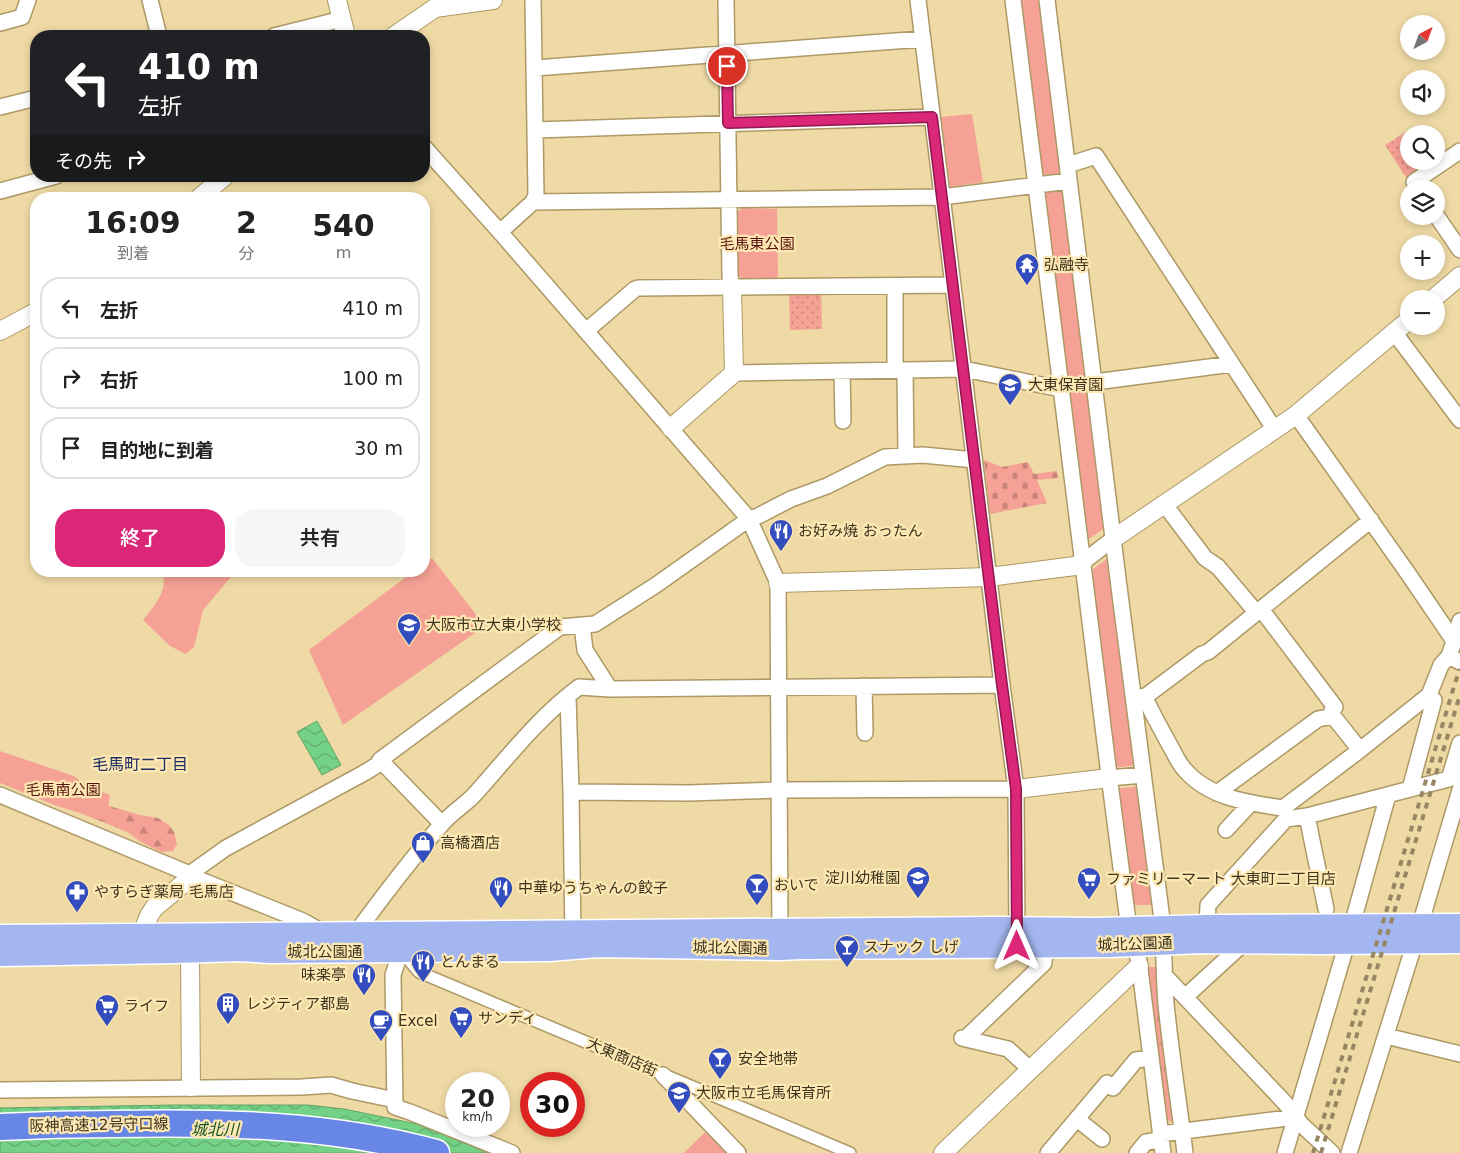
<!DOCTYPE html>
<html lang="ja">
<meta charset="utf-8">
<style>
:root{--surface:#fff;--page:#f6f6f6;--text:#222;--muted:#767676;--line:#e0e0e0;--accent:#db2777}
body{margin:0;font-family:"DejaVu Sans","Noto Sans JP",sans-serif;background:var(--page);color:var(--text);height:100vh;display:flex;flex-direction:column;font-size:19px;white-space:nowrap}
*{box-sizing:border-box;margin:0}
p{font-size:16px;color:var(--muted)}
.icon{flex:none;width:28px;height:28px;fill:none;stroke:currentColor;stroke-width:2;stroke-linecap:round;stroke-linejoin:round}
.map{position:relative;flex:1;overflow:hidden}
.panel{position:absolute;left:30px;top:192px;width:400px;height:385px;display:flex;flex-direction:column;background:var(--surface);border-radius:20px;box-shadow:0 2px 8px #0003}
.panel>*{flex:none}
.hud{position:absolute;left:30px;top:30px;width:400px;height:152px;border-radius:20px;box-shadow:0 2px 8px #0003;background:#202124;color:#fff;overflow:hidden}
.needle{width:32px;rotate:41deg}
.fabs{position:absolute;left:1400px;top:15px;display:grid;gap:10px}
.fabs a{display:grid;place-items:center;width:45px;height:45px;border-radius:50%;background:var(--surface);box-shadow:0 2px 8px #0003;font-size:25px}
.speed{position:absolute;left:445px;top:1072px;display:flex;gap:10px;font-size:25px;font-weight:700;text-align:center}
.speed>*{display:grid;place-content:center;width:65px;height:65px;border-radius:50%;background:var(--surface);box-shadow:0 2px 8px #0003;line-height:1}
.speed small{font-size:12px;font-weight:400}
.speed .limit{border:8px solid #d22;background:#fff;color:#111}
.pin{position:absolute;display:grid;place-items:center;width:42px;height:42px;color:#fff;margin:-21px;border:2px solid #fff;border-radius:50%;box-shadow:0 1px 5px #0007}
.me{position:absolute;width:55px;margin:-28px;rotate:0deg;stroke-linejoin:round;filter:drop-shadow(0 0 4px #0008)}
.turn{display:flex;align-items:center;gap:18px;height:105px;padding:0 25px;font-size:22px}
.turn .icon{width:65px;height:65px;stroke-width:2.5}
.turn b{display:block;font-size:35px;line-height:42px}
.then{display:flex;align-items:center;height:48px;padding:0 25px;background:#0003;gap:10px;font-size:19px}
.eta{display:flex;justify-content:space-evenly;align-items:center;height:85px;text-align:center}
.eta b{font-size:30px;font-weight:600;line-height:35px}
.action{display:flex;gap:10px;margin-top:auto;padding:10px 25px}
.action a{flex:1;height:58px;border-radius:20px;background:var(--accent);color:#fff;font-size:20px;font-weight:600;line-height:58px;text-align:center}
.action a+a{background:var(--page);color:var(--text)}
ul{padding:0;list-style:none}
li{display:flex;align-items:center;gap:15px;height:62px;margin:0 10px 8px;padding:0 15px;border:2px solid var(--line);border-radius:20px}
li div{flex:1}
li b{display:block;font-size:19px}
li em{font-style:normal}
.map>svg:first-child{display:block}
.grass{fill:url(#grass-tufts)}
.forest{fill:url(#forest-firs)}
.cemetery{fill:url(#cemetery-stones)}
.park{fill:#f5a195}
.garden{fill:url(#garden-dots)}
.water{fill:url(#water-waves);stroke:#63a368}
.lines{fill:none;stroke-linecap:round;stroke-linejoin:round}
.pedestrian-casing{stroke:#ad9966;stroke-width:14}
.minor-casing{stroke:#ad9966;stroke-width:18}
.tertiary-casing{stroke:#ad9966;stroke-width:20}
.primary-casing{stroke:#fff;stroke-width:25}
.motorway-casing{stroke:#fff;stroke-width:29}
.pedestrian{stroke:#fff;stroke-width:11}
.minor{stroke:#fff;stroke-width:15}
.tertiary{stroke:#fff;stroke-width:18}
.primary{stroke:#a4b6f0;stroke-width:22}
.motorway{stroke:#6886e6;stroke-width:26}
.rail{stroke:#968762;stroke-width:4;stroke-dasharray:6 6;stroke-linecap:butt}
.route-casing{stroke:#8e194d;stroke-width:12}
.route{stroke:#db2777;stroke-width:9}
.labels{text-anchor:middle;stroke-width:4.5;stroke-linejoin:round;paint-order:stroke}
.park-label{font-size:15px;fill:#56110c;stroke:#fde7b2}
.poi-label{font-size:15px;fill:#3c341f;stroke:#fde7b2;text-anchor:start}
.street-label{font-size:15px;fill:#3c341f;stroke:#fde7b2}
.neighbourhood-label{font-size:16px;fill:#1e2d65;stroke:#fde7b2}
.water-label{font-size:16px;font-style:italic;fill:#125626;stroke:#fde7b2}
</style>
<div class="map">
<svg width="1460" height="1153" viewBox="0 0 1460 1153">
<defs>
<pattern id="grass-tufts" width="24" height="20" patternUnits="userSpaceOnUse" patternTransform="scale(1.25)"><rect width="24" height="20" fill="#f5a195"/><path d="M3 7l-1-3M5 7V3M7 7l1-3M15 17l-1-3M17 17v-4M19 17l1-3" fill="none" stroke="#c88479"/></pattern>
<pattern id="forest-firs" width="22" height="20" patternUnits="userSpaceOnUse" patternTransform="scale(1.25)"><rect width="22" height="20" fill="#f5a195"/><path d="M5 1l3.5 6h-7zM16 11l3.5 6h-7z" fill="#c88479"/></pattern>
<pattern id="cemetery-stones" width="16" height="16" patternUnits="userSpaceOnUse" patternTransform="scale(1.25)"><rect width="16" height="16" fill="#f5a195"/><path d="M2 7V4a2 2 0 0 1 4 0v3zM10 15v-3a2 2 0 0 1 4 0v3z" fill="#c88479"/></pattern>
<pattern id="garden-dots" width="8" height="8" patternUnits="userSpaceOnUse" patternTransform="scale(1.25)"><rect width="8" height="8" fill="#f5a195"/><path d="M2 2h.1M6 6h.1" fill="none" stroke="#c88479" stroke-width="1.8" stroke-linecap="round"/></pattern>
<pattern id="water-waves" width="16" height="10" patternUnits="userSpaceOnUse" patternTransform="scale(1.25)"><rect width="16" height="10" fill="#74d287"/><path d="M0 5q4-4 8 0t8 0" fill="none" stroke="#60ab6e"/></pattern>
</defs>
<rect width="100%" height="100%" fill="#efdaa5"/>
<path class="grass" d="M1147 967H1156L1175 1119 1174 1121 1171 1122 1166 1119Z"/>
<path class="forest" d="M99 803 140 815 158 818 169 825 174 832 177 844 173 851 161 852 141 842 127 832 66 807Z"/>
<path class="cemetery" d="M984 460 1002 467 1028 462 1034 474 1057 471 1058 478 1037 480 1047 503 990 514Z"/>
<path class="park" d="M1017 0H1043L1064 174 1038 175Z
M972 114 983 182 950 187 941 117Z
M1068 190 1108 526 1084 542 1040 193Z
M743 208 777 209 778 276 774 280 744 281 738 274 736 213Z
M1112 555 1138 765 1112 768 1088 573Z
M432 558 485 626 343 725 309 650 414 571H424V564Z
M165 571H236L203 610 194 647 186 654 170 646 143 620C151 610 160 600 163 588 165 582 162 577 165 571Z
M0 751 74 776 86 786 110 795 106 821 57 806 0 783Z
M1141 786 1155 905H1130L1114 789Z
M708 1129 732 1153H684Z"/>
<path class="garden" d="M1409 130 1412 134H1409V161H1430L1431 163 1407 179 1385 145Z
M821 290 822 329 790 330 789 291Z"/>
<path class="water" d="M317 721 341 765 322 775 297 732Z
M173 1105H308L344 1109 417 1124 488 1153H0V1108Z"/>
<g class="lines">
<g class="pedestrian-casing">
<path id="pedestrian" d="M401 951 419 972 850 1153"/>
</g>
<g class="minor-casing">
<path id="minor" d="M150 0 159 36
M533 0 536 195 533 202
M726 0 730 276 732 287
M918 0 1002 685 1016 789 1017 937
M1013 0 1111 791 1129 929 1139 961 1163 1153
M1047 0 1118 579 1163 927C1164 953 1164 979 1166 1004 1171 1054 1179 1103 1185 1153
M0 23 22 17 28 0
M274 36 342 19
M535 68 923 39
M0 107 36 98
M535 130 932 117
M424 147 500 232 749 519 778 583 780 937
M1068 165 1096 156 1275 430
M1419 189 1414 182 1460 151
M0 191 56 176
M1436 215 1460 250
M500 232 533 202 942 197 1069 181
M586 331 635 289 638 288 953 285
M1394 332 1460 420
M895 370V286
M905 370 906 455
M842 371 843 421
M734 373 964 369 1061 389
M1095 382 1232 364
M1296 415 1407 572 1454 641 1449 656 1460 662
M1165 505 1205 558 1218 567 1256 612
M1083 562 1113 539
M1261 609 1335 707 1332 710 1333 716 1360 750
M582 625 585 650 610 689
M1454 641 1460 621
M864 686 865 733
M568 696 571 792 573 939
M1144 696C1153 715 1163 733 1173 751 1176 757 1180 765 1185 770 1209 798 1249 803 1283 808L1360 750 1429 695 1441 665 1449 656
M1138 702 1202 654 1208 652 1371 520
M380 760 442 824
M1109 778 1143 775
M1449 779 1460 743
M1410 789 1434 700 1429 695
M571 792 689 793 780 790 1016 789
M1217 793 1318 719 1333 716
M0 795 185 872 188 875 303 921 321 931
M1307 816 1326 909
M1226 830 1251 803
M188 875 226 848 364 773 377 765 380 760 560 627 595 624 656 585 749 519 758 516 791 499 827 486 885 457 923 455 974 460
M1352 925 1388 795
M1420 925 1460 790
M1207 926 1208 905 1286 819 1307 816 1460 776
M356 933C383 896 411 859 441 825 451 813 465 805 475 794 508 757 539 717 579 687L610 689 1002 685
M403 944 393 975 395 1107 410 1112 512 1153
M1166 977 1286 1104 1302 1125 1332 1153
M1185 997 1245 942
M1386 1036 1460 1054
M962 1038 1008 1049 1030 1069
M966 1038 1044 963 1045 946
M663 1075 738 1153
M0 1090 302 1087 331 1085 352 1091 395 1100
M1077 1119 1102 1139
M1160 1134 1296 1117
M1048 1153 1107 1083 1113 1088 1136 1060 1151 1058
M1137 1153 1146 1142 1161 1140
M1285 1153 1347 943
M1349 1153 1415 942"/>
</g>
<g class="tertiary-casing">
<path id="tertiary" d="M337 0 346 36
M394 36 435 8 493 0
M198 199 225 176
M1433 299 1460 276
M0 331 36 312
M671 428 734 373 732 287
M1113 539 1296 415 1409 320
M778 583 989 577 1075 566 1083 562
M1016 789 1109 778
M143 947C142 932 145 920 154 908L184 883 188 875
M190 952 191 1087
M943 1153 1139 966"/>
</g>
<g class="primary-casing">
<path id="primary" d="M0 936 997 928 1098 929 1207 926 1460 925
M0 955 174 952 240 950 270 952 549 950 598 946 780 949 800 948 1110 946 1201 942 1320 943 1460 942"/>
</g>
<g class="motorway-casing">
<path id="motorway" d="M0 1127C38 1125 76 1124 114 1124 222 1122 331 1124 436 1153"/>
</g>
<use href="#pedestrian" class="pedestrian"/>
<use href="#minor" class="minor"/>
<use href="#tertiary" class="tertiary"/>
<use href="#primary" class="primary"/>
<use href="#motorway" class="motorway"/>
<path class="rail" d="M1313 1153 1427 777 1455 683 1460 669
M1321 1153 1460 695"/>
</g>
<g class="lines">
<g class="route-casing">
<path id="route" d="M727 66 728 123 932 117 1002 685 1016 789 1017 946"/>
</g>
<use href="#route" class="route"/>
</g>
<defs>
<g id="temple-pin" transform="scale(1.25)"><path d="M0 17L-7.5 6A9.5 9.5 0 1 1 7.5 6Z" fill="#344dbe" stroke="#fde7b2"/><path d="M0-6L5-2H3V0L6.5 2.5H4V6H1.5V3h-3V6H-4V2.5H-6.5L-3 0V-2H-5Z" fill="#fff"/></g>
<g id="school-pin" transform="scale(1.25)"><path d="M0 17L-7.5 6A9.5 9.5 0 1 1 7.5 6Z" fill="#344dbe" stroke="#fde7b2"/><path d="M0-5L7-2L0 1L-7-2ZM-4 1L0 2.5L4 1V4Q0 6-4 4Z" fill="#fff"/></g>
<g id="restaurant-pin" transform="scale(1.25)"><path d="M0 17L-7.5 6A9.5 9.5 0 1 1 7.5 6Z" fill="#344dbe" stroke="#fde7b2"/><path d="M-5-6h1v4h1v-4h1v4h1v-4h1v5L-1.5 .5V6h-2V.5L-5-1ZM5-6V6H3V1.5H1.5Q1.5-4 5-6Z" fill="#fff"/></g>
<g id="shop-pin" transform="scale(1.25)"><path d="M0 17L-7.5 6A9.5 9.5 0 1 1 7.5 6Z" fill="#344dbe" stroke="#fde7b2"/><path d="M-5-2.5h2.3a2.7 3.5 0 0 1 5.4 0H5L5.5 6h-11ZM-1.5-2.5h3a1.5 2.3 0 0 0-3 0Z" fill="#fff"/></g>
<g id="supermarket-pin" transform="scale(1.25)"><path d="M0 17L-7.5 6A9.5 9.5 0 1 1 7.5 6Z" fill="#344dbe" stroke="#fde7b2"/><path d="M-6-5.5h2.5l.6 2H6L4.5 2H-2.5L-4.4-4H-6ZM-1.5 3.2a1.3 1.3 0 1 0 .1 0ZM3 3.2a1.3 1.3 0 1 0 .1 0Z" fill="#fff"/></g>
<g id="bar-pin" transform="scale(1.25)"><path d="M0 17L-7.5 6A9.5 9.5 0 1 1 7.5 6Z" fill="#344dbe" stroke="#fde7b2"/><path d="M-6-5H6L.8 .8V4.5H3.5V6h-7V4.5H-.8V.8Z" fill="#fff"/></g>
<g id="pharmacy-pin" transform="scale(1.25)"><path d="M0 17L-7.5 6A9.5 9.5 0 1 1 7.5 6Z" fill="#344dbe" stroke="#fde7b2"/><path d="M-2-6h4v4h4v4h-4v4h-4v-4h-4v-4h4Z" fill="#fff"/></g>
<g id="building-pin" transform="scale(1.25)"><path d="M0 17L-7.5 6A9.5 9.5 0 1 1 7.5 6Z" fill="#344dbe" stroke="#fde7b2"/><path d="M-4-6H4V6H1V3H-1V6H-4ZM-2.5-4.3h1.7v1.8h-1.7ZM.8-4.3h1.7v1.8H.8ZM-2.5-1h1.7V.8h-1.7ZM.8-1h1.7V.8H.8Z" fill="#fff"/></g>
<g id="cafe-pin" transform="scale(1.25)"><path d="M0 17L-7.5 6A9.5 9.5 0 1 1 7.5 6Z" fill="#344dbe" stroke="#fde7b2"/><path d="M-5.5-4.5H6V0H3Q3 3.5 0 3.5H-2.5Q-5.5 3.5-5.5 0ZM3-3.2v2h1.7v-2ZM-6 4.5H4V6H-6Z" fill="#fff"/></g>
</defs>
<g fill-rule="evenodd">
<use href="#temple-pin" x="1027" y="265"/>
<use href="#school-pin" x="1010" y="385"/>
<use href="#restaurant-pin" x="781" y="531"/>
<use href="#school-pin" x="409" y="625"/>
<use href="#shop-pin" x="423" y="843"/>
<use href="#school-pin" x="918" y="878"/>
<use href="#supermarket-pin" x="1089" y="879"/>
<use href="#bar-pin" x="757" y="885"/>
<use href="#restaurant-pin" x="501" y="888"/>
<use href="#pharmacy-pin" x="77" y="892"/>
<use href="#bar-pin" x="847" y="947"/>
<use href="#restaurant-pin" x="423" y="962"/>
<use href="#restaurant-pin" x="364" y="975"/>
<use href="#building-pin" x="228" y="1004"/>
<use href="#supermarket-pin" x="107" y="1006"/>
<use href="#supermarket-pin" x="461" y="1018"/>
<use href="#cafe-pin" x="381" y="1021"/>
<use href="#bar-pin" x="720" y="1059"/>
<use href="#school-pin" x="679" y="1093"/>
</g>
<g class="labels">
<g class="park-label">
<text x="757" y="249">毛馬東公園</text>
<text x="63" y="795">毛馬南公園</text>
</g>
<g class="poi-label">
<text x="1044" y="270">弘融寺</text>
<text x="1028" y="390">大東保育園</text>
<text x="798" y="536">お好み焼 おったん</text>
<text x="426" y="630">大阪市立大東小学校</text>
<text x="440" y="848">高橋酒店</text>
<text x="900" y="883" text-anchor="end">淀川幼稚園</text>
<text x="1106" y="884">ファミリーマート 大東町二丁目店</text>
<text x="774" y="890">おいで</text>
<text x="518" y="893">中華ゆうちゃんの餃子</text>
<text x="94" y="897">やすらぎ薬局 毛馬店</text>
<text x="864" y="952">スナック しげ</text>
<text x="440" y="967">とんまる</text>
<text x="346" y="980" text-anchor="end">味楽亭</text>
<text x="246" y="1009">レジティア都島</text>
<text x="124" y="1011">ライフ</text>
<text x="478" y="1023">サンディ</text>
<text x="398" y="1026">Excel</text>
<text x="738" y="1064">安全地帯</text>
<text x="696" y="1098">大阪市立毛馬保育所</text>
</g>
<g class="street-label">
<text transform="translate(1135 944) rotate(-2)" y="5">城北公園通</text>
<text transform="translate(730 948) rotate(1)" y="5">城北公園通</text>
<text x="325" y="957">城北公園通</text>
<text transform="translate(622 1057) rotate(23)" y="5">大東商店街</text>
<text transform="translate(99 1125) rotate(-1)" y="5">阪神高速12号守口線</text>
</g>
<g class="neighbourhood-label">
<text x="140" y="770">毛馬町二丁目</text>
</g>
<g class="water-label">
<text x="215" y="1135">城北川</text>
</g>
</g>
</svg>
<div class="fabs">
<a><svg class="needle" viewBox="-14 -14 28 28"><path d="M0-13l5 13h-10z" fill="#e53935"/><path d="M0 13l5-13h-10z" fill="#767676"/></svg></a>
<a><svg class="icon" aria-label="sound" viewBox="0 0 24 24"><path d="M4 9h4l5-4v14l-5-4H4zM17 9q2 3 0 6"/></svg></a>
<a><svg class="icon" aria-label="search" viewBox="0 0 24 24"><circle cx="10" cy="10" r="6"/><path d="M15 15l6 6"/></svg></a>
<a><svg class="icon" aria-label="layers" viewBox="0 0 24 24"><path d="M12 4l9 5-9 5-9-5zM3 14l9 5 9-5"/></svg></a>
<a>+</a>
<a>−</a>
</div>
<div class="speed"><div>20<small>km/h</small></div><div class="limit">30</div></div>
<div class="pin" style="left:727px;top:66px;background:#d93025"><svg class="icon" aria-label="arrive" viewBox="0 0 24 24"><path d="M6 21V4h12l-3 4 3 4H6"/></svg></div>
<svg class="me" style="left:1017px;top:946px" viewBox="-20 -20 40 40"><path d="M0-17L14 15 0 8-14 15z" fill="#db2777" stroke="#fff" stroke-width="4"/></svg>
<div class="hud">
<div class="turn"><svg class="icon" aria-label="left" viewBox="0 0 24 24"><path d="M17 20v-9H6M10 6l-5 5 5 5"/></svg><div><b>410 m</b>左折</div></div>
<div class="then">その先<svg class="icon" aria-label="right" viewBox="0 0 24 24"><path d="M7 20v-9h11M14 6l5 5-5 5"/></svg></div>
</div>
<section class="panel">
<div class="eta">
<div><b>16:09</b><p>到着</p></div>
<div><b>2</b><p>分</p></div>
<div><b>540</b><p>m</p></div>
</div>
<ul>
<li><svg class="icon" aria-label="left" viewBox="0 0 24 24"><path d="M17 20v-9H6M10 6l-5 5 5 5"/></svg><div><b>左折</b></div><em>410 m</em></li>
<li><svg class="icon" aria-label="right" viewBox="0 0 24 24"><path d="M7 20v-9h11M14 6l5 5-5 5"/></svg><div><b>右折</b></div><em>100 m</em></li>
<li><svg class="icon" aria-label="arrive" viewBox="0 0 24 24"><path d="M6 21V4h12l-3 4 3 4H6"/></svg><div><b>目的地に到着</b></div><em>30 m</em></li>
</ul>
<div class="action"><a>終了</a><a>共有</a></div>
</section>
</div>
